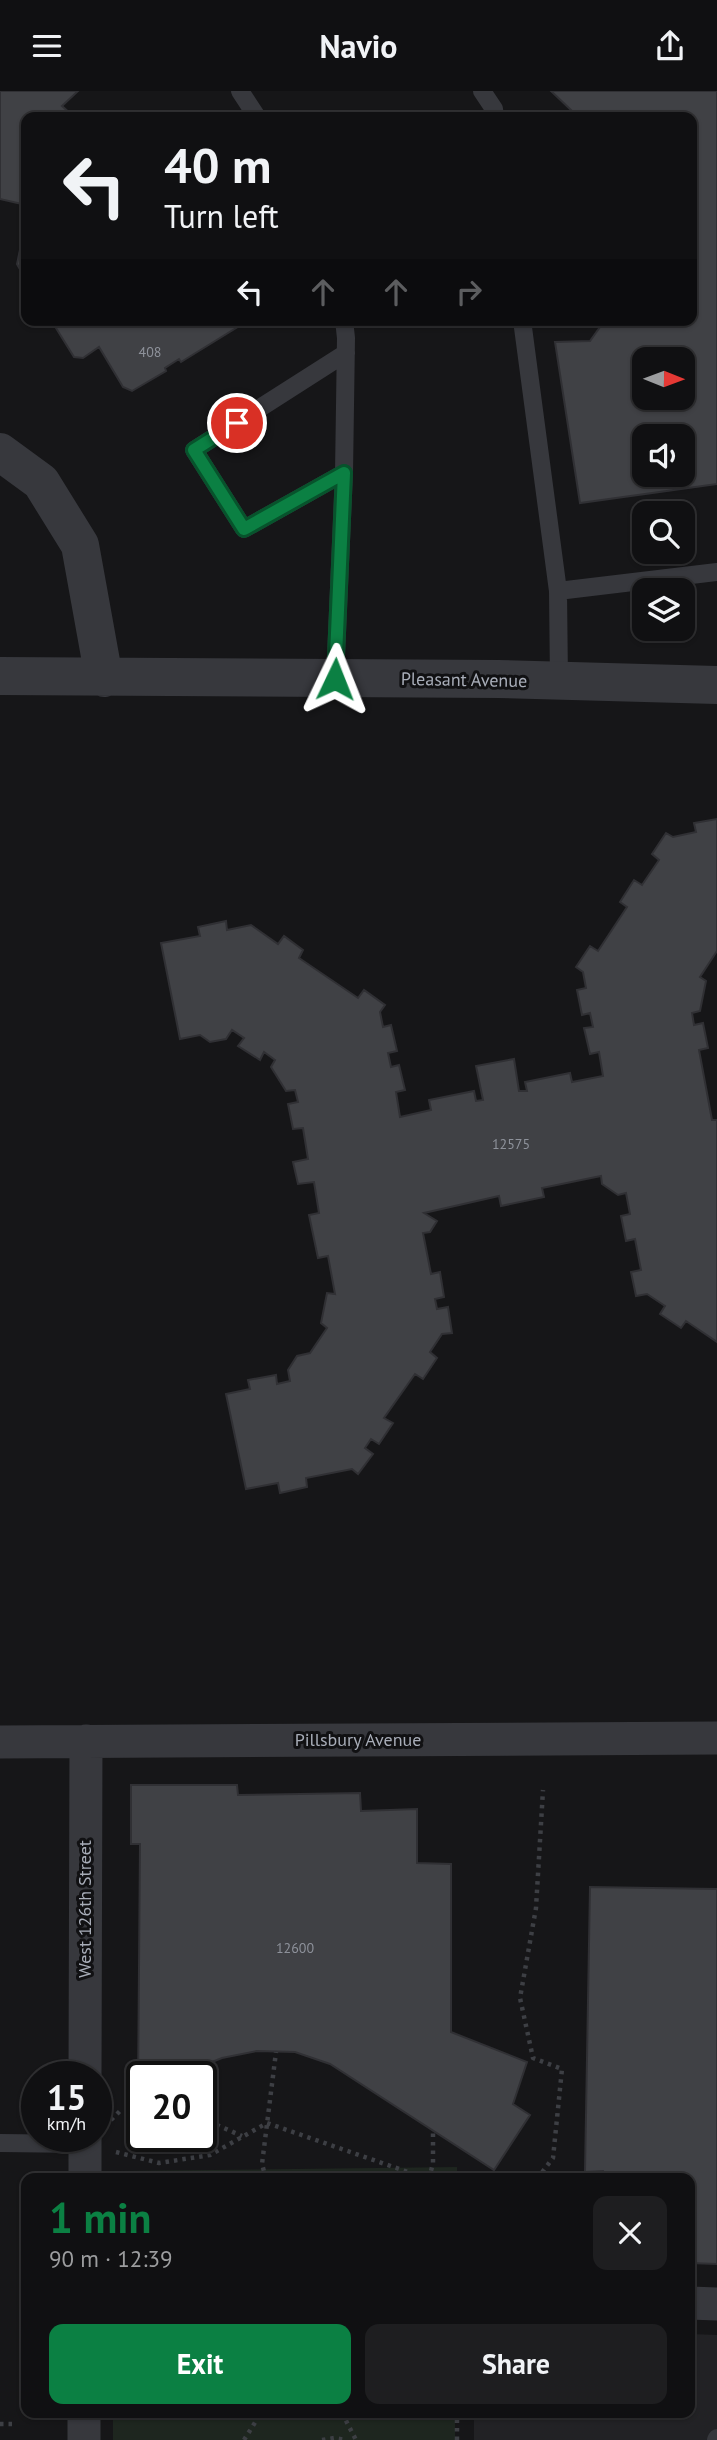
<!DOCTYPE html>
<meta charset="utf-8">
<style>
:root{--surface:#101012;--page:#1e1e20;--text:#f1f3f6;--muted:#9c9d9f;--line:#303032;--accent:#0b8043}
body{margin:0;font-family:"PT Sans",sans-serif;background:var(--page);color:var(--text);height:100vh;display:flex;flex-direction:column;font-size:26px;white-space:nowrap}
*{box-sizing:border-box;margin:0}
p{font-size:23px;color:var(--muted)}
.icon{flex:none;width:38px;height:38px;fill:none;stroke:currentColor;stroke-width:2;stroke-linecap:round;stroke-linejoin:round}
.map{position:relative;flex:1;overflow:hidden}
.drawer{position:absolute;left:21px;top:2082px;width:674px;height:245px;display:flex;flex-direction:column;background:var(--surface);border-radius:14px;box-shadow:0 2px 5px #0004,0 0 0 2px var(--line)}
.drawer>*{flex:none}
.top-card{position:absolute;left:21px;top:21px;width:676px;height:214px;border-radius:14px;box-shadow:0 2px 5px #0004,0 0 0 2px var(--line);background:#101012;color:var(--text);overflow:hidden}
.needle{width:46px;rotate:91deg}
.buttons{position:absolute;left:632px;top:256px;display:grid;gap:14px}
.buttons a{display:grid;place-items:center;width:63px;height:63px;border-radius:14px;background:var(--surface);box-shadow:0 2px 5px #0004,0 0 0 2px var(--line);font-size:35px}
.speed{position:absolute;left:21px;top:1970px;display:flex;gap:14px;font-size:35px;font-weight:700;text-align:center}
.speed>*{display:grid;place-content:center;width:91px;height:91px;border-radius:50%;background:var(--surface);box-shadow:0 2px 5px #0004,0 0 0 2px var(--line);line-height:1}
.speed small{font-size:18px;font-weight:400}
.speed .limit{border:4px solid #111;border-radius:10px;background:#fff;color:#111}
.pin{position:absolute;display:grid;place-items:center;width:60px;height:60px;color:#fff;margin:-30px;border:4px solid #fff;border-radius:50%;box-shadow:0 2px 7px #0007}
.me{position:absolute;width:77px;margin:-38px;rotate:2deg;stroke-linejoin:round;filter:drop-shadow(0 0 5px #0008)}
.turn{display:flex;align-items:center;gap:24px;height:147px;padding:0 28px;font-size:32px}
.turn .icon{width:91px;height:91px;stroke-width:2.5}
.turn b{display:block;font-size:49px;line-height:60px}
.lanes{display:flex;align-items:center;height:66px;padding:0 28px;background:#0003;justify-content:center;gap:35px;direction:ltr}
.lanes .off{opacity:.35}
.round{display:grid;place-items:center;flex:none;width:74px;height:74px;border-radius:14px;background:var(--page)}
.overview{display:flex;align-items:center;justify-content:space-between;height:119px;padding:0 28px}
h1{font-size:42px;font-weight:700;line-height:52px;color:var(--accent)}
.cta{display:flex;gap:14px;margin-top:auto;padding:14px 28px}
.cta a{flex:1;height:80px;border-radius:14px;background:var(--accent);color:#fff;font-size:28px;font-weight:700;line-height:80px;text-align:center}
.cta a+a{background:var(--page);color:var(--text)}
header{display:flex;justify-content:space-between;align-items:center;height:91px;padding:0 28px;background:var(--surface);font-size:32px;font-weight:700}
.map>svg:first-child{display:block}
.built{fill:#222225}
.green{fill:#1e261f}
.building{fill:#404145;stroke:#303034;stroke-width:2;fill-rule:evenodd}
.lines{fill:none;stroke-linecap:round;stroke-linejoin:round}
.path{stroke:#3d3f44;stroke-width:4.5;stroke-dasharray:3.5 5;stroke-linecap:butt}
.service{stroke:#37383d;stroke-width:18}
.minor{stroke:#37383d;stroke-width:33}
.tertiary{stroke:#37383d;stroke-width:38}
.route-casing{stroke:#07532c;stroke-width:18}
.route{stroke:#0b8043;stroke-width:12}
.labels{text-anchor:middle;stroke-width:6;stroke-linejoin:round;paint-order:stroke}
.number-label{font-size:14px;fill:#8e929b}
.street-label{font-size:18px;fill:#a8adb8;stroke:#111113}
</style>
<header><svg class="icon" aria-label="menu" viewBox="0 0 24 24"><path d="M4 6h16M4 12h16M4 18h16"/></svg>Navio<svg class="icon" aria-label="share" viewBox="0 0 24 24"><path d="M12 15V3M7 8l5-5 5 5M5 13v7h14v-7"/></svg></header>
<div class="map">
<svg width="717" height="2349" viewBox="0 0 717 2349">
<rect width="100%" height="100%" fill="#161618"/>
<path class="built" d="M690 2243 717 2244V2349H474V2322H690Z"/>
<path class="green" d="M457 2076V2088H115L119 2080Z
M113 2322H455V2349H113Z"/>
<path class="building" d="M0 0H78L62 15 72 24 76 21 81 26H26V114L0 108Z
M551 0H717V393L580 412 555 251 590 250 605 229H691V26H567L571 19ZM644 268H682V306H644ZM644 345H682V383H644Z
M26 130V189L17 173Z
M51 229H249L181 271 179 268 165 277 166 280 132 300 123 296 99 256 83 267 74 266Z
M717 728V860L700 886 706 890 700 920 692 922 694 934 703 932 708 957 699 959 712 1029H717V1251L686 1230 681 1237 660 1223 665 1215 647 1203 636 1205 631 1181 641 1179 635 1148 626 1150 621 1125 630 1123 626 1102 618 1104 602 1093 601 1085 542 1097 544 1106 501 1115 499 1105 424 1122 437 1130 430 1141 423 1142 431 1183 440 1181 444 1206 435 1208 437 1218 448 1216 452 1242 442 1243 430 1261 437 1267 423 1288 415 1283 384 1327 393 1332 379 1353 371 1348 365 1357 373 1363 358 1383 352 1378 306 1387 307 1396 280 1402 278 1392 246 1398 226 1303 250 1298 248 1289 276 1284 277 1293 290 1290 288 1279 297 1265 310 1262 327 1237 321 1232 327 1202 335 1203 328 1165 318 1167 309 1124 319 1122 314 1091 298 1093 293 1071 308 1068 303 1037 293 1038 288 1013 298 1011 295 999 286 1000 271 976 275 969 264 961 260 969 238 955 244 947 232 939 226 948 210 951 200 944 180 948 161 852 200 845 198 836 226 830 227 839 251 834 278 853 284 845 303 859 299 867 358 907 364 899 385 914 380 921 383 936 391 934 397 960 388 962 391 976 399 974 405 999 396 1001 400 1026 431 1019 429 1009 474 1000 476 1010 483 1009 476 975 514 968 519 1000H527L525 991 570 982 572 991 603 985 599 961 590 963 584 937 593 936 590 922 582 924 577 899 586 897 583 881 576 876 590 855 598 860 627 816 620 811 634 789 642 794 659 769 652 763 666 742 673 746 696 741 694 732Z
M131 1694H237L238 1704 360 1702 361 1720 417 1718V1772L451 1773V1941L527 1971 513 2013 530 2024 494 2079 330 1973 295 1961 257 1960 222 1967 174 1986H142V1998L138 1999 140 1753H131Z
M590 1796 717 1798V2173L690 2172V2088H604L603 2080 585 2081Z"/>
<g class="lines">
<path class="path" d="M201 2027 242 2045
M111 2029 120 2020 142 2017
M116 2061 159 2072 210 2064 267 2032 428 2088
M266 2088 262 2073 276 1961
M429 2088 433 2072V2040
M537 2088 553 2067 562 1978 533 1967 520 1907 536 1817 543 1699
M342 2322 356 2349
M0 2333H13
M244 2349 261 2322
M322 2349 334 2347 346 2349
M457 2349V2322"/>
<path class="service" d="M240 0 257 26
M482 0 494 18 495 26
M522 229 558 500 559 590
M344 382 244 438 194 359 346 262
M558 500 717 481
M335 588 344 382 346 247 344 229
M0 2052 85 2053
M716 2349 717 2347"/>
<path class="minor" d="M0 1651 717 1647
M85 1986 86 1650
M85 2088V2046
M690 2212 717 2213
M84 2349V2322"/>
<path class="tertiary" d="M0 361 41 391 80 454 104 587
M0 585 498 588 717 594"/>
</g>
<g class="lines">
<g class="route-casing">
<path id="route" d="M237 332 194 359 244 438 344 382 335 588"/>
</g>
<use href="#route" class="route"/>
</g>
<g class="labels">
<g class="number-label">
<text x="150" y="266">408</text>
<text x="511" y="1058">12575</text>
<text x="295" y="1862">12600</text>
</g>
<g class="street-label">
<text transform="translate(464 589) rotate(1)" y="6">Pleasant Avenue</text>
<text x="358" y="1655">Pillsbury Avenue</text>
<text transform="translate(85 1818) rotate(-90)" y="6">West 126th Street</text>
</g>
</g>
</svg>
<div class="buttons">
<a><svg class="needle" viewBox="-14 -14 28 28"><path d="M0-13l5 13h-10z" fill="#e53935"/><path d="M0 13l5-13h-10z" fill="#9c9d9f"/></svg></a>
<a><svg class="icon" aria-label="sound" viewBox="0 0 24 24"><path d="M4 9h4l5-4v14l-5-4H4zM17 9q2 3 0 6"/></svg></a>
<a><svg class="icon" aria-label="search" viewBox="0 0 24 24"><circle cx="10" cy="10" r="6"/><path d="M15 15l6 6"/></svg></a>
<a><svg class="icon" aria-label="layers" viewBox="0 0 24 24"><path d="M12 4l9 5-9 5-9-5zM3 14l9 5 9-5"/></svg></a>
</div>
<div class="speed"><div>15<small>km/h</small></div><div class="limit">20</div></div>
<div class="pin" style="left:237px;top:332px;background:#d93025"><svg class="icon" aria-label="arrive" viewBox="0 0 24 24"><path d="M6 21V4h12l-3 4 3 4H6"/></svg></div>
<svg class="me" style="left:335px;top:588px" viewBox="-20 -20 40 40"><path d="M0-17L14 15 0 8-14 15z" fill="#0b8043" stroke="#fff" stroke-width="4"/></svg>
<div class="top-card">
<div class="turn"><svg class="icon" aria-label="left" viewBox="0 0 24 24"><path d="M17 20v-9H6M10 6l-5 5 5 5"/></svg><div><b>40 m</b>Turn left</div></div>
<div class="lanes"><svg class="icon" aria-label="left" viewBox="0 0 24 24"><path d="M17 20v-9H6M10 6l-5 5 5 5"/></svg><svg class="icon off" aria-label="ahead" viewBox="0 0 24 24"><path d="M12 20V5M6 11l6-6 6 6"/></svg><svg class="icon off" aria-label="ahead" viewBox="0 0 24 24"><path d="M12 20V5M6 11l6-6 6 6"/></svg><svg class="icon off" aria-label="right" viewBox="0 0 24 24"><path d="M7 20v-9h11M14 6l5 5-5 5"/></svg></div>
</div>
<section class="drawer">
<div class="overview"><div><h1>1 min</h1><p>90 m · 12:39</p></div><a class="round"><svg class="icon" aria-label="close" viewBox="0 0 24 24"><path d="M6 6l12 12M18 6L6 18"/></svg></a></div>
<div class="cta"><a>Exit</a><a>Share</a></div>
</section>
</div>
